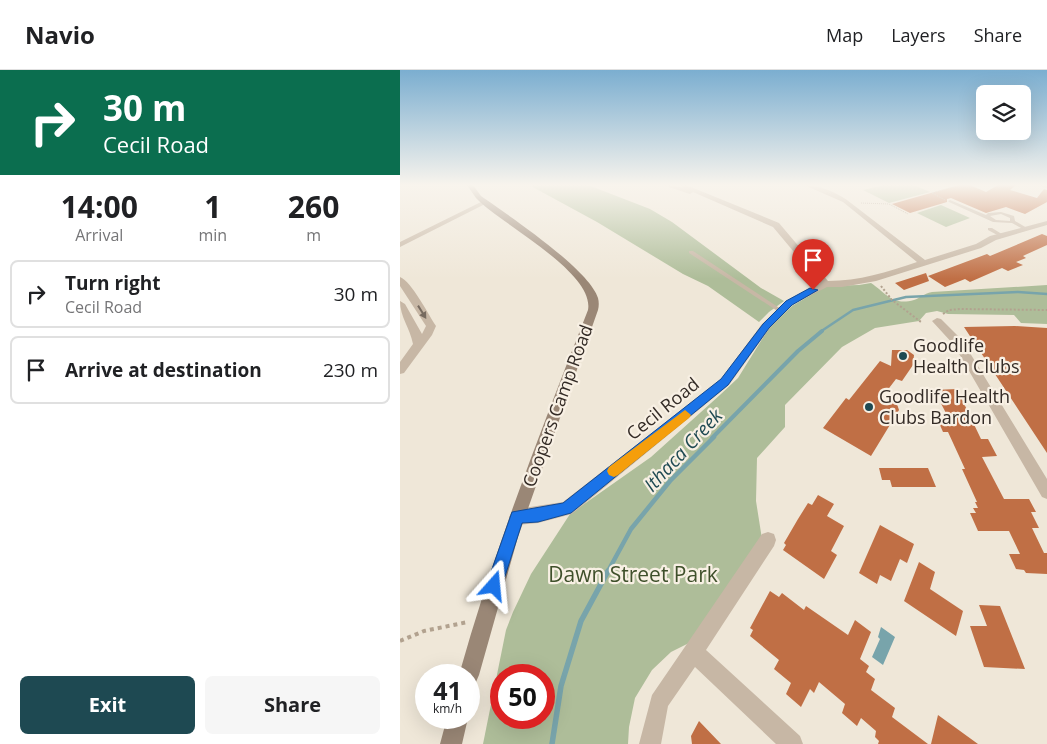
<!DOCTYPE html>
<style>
:root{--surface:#fff;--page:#f6f6f6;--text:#202124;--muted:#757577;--line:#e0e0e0;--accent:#1e4952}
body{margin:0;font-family:"Open Sans",sans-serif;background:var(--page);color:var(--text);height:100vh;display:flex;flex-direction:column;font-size:19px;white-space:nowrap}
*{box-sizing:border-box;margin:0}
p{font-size:16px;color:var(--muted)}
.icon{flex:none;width:28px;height:28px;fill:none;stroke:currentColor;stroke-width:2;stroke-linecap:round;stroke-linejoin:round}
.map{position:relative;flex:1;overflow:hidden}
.panel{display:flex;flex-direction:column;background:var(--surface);width:400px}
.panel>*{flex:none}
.hud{background:#0b6e4f;color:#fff;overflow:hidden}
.controls{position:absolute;left:576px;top:15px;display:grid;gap:10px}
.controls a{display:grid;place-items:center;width:55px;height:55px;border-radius:8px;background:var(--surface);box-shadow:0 5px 20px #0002;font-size:25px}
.speed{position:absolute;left:15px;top:594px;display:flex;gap:10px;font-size:25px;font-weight:700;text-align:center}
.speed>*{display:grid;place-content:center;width:65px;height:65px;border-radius:50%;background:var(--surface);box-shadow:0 5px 20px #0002;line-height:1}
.speed small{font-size:12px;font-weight:400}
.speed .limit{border:8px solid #d22;background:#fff;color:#111}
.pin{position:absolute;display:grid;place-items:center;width:42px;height:42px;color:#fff;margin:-51px -21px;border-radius:50% 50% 50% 0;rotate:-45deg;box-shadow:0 0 5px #0007}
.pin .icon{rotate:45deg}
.me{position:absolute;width:55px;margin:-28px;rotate:18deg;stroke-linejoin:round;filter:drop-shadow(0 0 4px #0008)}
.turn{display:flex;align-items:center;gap:18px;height:105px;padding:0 20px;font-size:22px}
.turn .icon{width:65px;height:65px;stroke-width:2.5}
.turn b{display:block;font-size:35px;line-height:42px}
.eta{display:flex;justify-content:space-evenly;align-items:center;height:85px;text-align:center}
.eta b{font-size:30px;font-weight:700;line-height:35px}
.primary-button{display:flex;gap:10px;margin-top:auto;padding:10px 20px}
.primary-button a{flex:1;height:58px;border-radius:8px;background:var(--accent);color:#fff;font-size:20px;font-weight:700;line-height:58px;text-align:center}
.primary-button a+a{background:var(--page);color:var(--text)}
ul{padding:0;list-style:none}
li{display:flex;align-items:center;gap:15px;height:68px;margin:0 10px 8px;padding:0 10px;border:2px solid var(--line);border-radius:8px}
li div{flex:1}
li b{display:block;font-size:19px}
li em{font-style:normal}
header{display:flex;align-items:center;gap:30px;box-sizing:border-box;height:70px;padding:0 25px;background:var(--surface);border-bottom:1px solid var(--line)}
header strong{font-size:24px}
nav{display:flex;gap:28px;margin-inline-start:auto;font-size:18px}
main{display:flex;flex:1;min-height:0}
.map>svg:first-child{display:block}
.green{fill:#aebd99;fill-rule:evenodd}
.water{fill:#78a4ab}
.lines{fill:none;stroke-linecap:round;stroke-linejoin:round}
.stream-far3{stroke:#78a4ab;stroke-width:2.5}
.stream-far2{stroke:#78a4ab;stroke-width:4}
.stream-far1{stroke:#78a4ab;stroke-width:4.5}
.stream{stroke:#78a4ab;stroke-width:5.5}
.building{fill:#c06f45}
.path-far2{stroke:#b2a28f;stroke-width:1;stroke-dasharray:1 1;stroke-linecap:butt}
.path-far1{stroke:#b2a28f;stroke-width:2;stroke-dasharray:2 2;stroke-linecap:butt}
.path{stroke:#b2a28f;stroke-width:4;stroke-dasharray:4 4;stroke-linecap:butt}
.service{fill:#c7b7a5;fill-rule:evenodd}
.minor{fill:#c7b7a5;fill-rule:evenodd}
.secondary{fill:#9a8776;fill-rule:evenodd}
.oneway{fill:#766a5f}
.route{fill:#1a73e8;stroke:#114b97}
.slow{fill:#f59e0b}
.poi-dot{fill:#1e4952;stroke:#f8f0e4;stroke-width:2}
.labels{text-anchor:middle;stroke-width:4.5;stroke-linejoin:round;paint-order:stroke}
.poi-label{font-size:18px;fill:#332b26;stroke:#f8f0e4;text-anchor:start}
.street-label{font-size:18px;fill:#332b26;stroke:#f8f0e4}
.water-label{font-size:19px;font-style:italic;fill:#1e4952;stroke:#f8f0e4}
.near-park-label{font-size:21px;fill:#3f502b;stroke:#f8f0e4}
</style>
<header>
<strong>Navio</strong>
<nav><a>Map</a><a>Layers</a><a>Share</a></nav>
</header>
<main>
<section class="panel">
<div class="hud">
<div class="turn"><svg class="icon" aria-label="right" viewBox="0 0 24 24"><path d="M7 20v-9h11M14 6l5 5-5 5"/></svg><div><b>30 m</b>Cecil Road</div></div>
</div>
<div class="eta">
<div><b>14:00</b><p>Arrival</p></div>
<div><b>1</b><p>min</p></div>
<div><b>260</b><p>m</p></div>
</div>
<ul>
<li><svg class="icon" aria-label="right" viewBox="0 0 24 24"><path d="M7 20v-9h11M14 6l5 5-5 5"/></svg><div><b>Turn right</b><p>Cecil Road</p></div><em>30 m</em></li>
<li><svg class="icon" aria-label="arrive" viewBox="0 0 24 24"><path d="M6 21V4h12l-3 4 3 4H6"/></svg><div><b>Arrive at destination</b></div><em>230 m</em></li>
</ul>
<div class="primary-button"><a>Exit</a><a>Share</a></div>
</section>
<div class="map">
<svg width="647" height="674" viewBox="0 0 647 674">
<rect width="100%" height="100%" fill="#efe7d8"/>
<path class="green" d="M129 115H188L250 139 272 152 361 218 384 231 369 242 359 252 308 216 283 204 197 152Z
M484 115H514L530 122 489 133 463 120Z
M541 135 570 148 546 157 517 143Z
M471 213C486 223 492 236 514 230 520 228 523 224 532 222L647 215V254L621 253 614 245 548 244 537 241 526 243 519 251 475 258 442 277 385 335V357L357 388 356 431 362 469 293 571 271 582 252 600 235 628 229 657 228 674H83L106 560 113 542 131 504 170 444 251 387 321 324 338 308 369 258 392 236 426 216 459 215ZM101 605H144V648H101Z"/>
<path class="water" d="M481 557 495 567 483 595 472 587 480 569 478 567Z"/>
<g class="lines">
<path class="stream-far3" d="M420 262 453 240 506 227 618 222 647 224"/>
<path class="stream-far2" d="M312 368 398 281 422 261"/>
<path class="stream-far1" d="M207 503 231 459 270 411 314 367"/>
<path class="stream" d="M152 674 161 616 181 551 208 501"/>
</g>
<path class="building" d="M559 115H570L586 122 598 115H616L610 120 637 128 644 119 647 120V132L625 144 606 137 586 143 551 128 547 129V132L510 143 492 134Z
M642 164 647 166V175L625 185 623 186 626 188 616 192 623 195 608 201 602 198 570 212 565 209 545 217 528 206 587 184 590 186Z
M526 203 529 211 504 220 495 213Z
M615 256 647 258V383L564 257Z
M492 280H507L514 285 513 295 502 311 496 309 483 326 497 334 499 340 471 386 423 358 446 328 449 330 480 291 491 296Z
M557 319 581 369H588L597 386 582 387 604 429H629L636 442H631L639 458H632L644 483H647V504L626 503 624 500 616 499 609 484H620L609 461H578L570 443H576L573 438H578L575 432H577L562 399H565L548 362H543L536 346 547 345 534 320Z
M479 398H528L536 417H492L490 410H482Z
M418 425 434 434 427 446 444 456 431 481 437 485 424 509 383 480 386 475 384 473 398 449 408 433 412 435Z
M480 455 514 474 507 493 500 489 491 511 480 505 477 514 459 503Z
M519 492 535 502 530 519 563 541 556 566 504 531Z
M370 521 379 527 382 523 404 540 406 536 448 565 455 550 471 562 460 589 469 596 466 602 475 609 471 620 495 638 492 647 528 674H478L479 671 475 667 476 661 461 648 457 656 442 643 445 634 419 612 414 623 410 619 401 637 386 624 391 613 374 599 379 590 350 566 353 560 350 558Z
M579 535 600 536 625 599 584 597 570 556H587Z
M538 645 578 674H531Z
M299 651 321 674H292L291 666Z"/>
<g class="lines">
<path class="path-far2" d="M545 130 532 123 560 115
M461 133 489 134 508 144"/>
<path class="path-far1" d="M481 216 492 230 521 252
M543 244 549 240 560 239 647 240"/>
<path class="path" d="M0 571 24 561 68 552"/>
<path class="service" d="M550 130 586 145 588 143 601 142 614 146 615 151 627 158 623 159 612 153 593 152 549 132 548 131ZM601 144 610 148V151L596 150 590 146Z
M588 158H592L605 166 601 167 588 160Z
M289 181H293L384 241 383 242H379L289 183Z"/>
<path class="minor" d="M263 115H272L284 118 279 115H286L379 153 428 211C459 211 487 202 517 192L443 132 404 115C419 115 435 122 447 130L525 190 576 174 590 166 647 151V155L596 170 581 178 476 211 442 217H427L392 235 370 258 329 315 172 444 138 453 117 455 112 452 109 447 112 442 117 439 163 432 321 309 362 254 386 231 420 213 373 157 293 122 290 124Z
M635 115H647V118Z
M85 130 87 131V133L0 177V172Z
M0 207C12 212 28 244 36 256L32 265 4 303 0 304V292L13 274C10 258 0 247 0 231L5 234 22 264 26 256 0 216Z
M537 248 541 249 562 270 647 409V429L642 427 554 275 532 251Z
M368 462 374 464 376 470 374 476 306 580 400 666 403 674H376L295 597 268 636 261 674H239L252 625 362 464Z"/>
<path class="secondary" d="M67 115H73L81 126C108 145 189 199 198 228 199 232 199 236 198 240L118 467 79 605 76 612 69 615V605H59C94 480 141 360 188 240 195 202 99 153 76 128 73 124 70 119 67 115Z
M47 648H68L62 674H40Z"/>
</g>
<defs><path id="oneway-solid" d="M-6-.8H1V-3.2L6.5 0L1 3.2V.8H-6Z" transform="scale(1.25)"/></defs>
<use class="oneway" href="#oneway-solid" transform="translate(22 242) rotate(58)"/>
<linearGradient id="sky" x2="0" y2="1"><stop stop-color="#7baed0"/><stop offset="0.55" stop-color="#f8f4ed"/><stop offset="1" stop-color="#f8f4ed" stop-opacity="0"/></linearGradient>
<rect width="647" height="209" fill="url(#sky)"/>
<path class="route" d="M410 218 418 220 392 235 369 258 328 315 171 443 138 452 122 453 100 522 94 524 89 522 86 516 112 442 163 433 321 309 363 254 386 231Z"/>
<path class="slow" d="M285 340 291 345 289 348 218 405 214 407 209 405 207 401 209 397Z"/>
<g class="poi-dot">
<circle cx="503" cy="286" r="5"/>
<circle cx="469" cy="337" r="5"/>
</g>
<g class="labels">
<g class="poi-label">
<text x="513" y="282">Goodlife<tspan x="513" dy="21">Health Clubs</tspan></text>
<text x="479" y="333">Goodlife Health<tspan x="479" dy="21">Clubs Bardon</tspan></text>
</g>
<g class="street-label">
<text transform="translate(158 336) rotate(-70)" y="6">Coopers Camp Road</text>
<text transform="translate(263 339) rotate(-39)" y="6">Cecil Road</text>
</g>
<g class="water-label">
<text transform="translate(283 380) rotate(-47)" y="7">Ithaca Creek</text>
</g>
<g class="near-park-label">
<text x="233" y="512">Dawn Street Park</text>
</g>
</g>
</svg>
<div class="controls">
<a><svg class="icon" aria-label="layers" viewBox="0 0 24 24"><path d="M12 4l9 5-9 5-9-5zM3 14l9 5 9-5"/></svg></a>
</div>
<div class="speed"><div>41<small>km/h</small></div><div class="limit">50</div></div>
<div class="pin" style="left:413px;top:220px;background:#d93025"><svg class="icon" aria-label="arrive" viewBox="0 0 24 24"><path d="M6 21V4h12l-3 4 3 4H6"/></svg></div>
<svg class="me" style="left:94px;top:516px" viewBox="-20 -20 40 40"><path d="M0-17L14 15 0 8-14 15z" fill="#1a73e8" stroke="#fff" stroke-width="4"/></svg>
</div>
</main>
